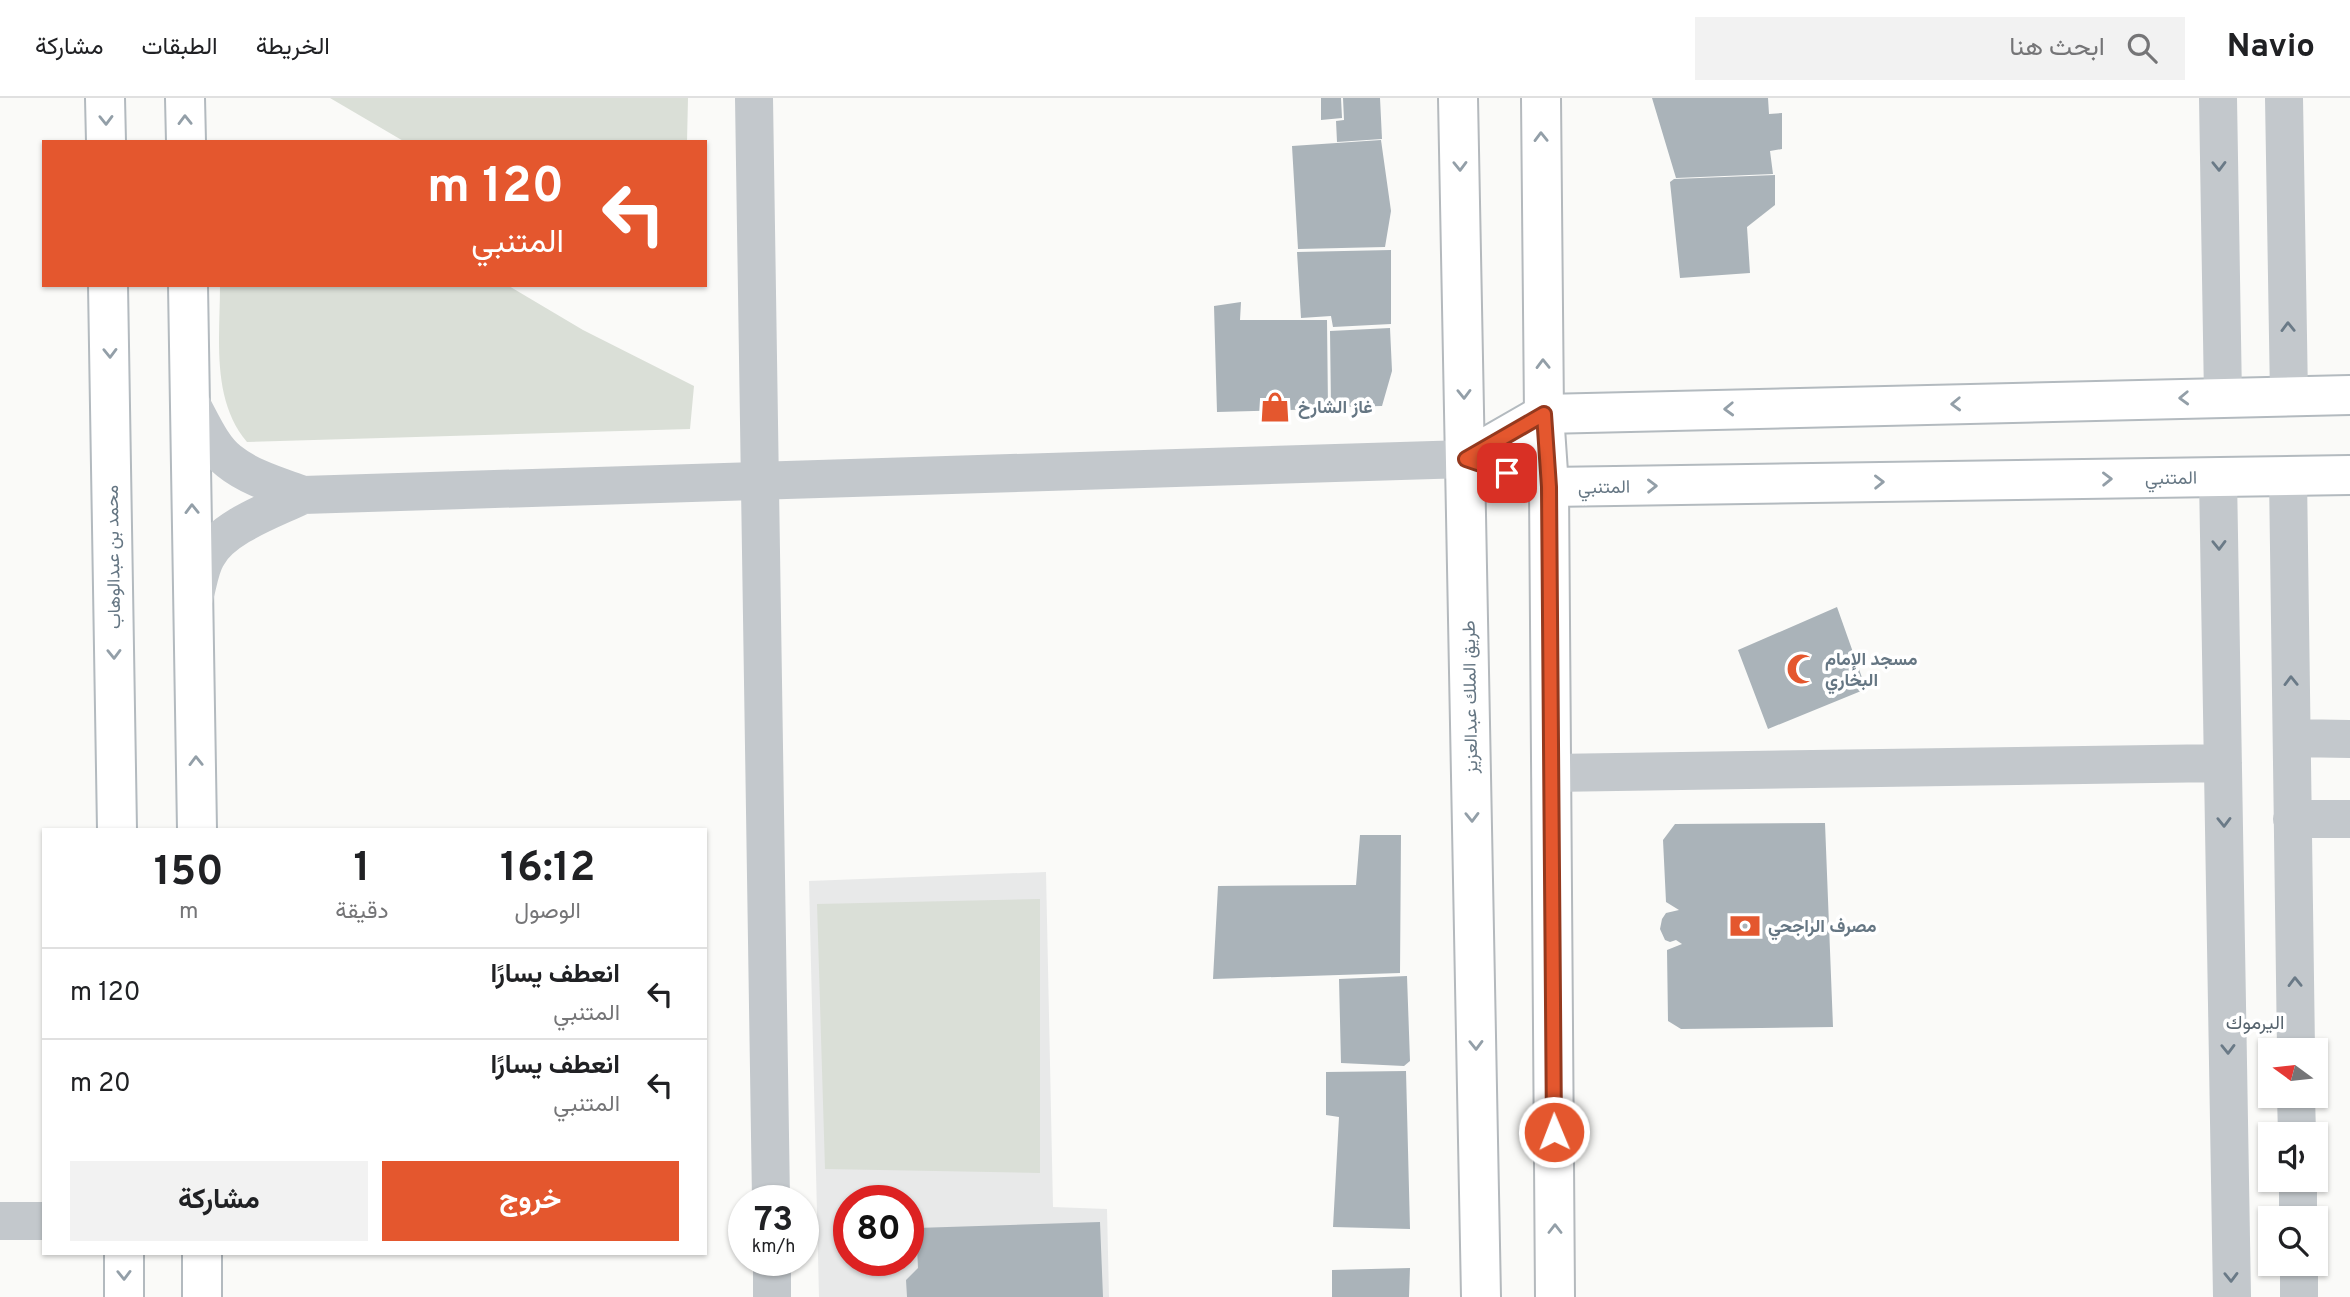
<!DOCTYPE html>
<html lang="ar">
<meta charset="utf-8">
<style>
:root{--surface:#fff;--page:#f2f2f2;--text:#202124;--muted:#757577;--line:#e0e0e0;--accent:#e4572e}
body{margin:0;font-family:Overpass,Vazirmatn,sans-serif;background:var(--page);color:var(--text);direction:rtl;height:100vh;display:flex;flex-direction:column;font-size:26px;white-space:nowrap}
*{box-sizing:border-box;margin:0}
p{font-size:23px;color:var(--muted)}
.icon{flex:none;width:38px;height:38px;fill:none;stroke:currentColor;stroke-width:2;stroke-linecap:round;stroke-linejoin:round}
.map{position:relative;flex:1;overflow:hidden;direction:ltr}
.sheet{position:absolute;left:42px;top:730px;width:665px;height:427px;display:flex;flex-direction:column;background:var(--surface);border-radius:0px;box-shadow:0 2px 5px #0004;direction:rtl}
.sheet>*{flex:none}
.hud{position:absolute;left:42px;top:42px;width:665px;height:147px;border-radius:0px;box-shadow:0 2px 5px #0004;direction:rtl;background:#e4572e;color:#fff;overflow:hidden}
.needle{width:46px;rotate:285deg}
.controls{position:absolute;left:2258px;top:940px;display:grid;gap:14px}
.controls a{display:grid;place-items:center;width:70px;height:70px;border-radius:0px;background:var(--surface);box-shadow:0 2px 5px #0004;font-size:35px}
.speed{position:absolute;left:728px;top:1087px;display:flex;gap:14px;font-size:35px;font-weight:700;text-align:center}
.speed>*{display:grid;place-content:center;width:91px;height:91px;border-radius:50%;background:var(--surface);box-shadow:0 2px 5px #0004;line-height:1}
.speed small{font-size:18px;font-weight:400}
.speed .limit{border:10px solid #d22;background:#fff;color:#111}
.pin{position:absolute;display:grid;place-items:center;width:60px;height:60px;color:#fff;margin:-30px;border-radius:14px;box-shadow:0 4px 10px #0006}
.me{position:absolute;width:77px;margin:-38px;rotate:359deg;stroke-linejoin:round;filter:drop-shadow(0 0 5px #0008)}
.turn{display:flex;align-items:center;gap:24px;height:147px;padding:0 28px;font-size:32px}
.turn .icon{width:91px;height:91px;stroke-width:2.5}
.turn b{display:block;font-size:49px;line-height:60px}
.eta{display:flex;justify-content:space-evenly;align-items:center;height:119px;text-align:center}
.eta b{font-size:42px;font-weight:700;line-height:49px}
.action{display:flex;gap:14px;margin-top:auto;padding:14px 28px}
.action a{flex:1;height:80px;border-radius:0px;background:var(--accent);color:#fff;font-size:28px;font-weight:700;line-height:80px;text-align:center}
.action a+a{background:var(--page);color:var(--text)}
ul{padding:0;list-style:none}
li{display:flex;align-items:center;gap:21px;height:91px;padding:0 28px;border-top:2px solid var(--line)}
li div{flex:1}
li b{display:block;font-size:26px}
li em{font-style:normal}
header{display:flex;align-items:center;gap:42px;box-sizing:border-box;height:98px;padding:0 35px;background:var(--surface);border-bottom:2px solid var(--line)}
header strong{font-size:33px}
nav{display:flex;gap:38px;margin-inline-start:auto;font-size:24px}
.search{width:490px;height:63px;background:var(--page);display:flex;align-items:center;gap:18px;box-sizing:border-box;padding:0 24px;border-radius:0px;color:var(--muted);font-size:26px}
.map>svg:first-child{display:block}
.built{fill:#e8e9e9;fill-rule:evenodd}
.green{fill:#dadfd7}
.building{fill:#aab3b9}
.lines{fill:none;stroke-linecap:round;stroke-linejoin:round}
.secondary-casing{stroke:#b3babf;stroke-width:42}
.highway-casing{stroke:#b4b9bd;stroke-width:42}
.street{stroke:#c3c8cc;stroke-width:38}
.secondary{stroke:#fff;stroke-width:38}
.highway{stroke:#fff;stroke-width:38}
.oneway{stroke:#939fa8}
.oneway2{stroke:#6a7a87}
.route-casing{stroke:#94391e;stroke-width:18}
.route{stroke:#e4572e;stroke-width:12}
.labels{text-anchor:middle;stroke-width:7;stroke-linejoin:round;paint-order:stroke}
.poi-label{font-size:18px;font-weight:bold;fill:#657683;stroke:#fff;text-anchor:start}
.street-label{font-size:18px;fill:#657683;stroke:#fff}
.neighbourhood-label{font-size:19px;fill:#57646e;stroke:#fff}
</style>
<header>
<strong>Navio</strong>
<div class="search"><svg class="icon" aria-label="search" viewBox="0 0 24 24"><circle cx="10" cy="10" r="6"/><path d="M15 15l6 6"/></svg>ابحث هنا</div>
<nav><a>الخريطة</a><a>الطبقات</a><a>مشاركة</a></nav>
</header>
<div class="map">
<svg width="2350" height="1199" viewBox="0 0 2350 1199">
<rect width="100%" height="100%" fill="#fafaf8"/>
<path class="built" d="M1046 774 1053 1109 1107 1111 1109 1199H819L809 783ZM849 1102H908V1162H849Z"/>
<path class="green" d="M330 0H688L687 44H405Z
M220 187H507L583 232 694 288 690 331 247 344C211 301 220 240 220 187Z
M1040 801V1075L825 1071 817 806Z"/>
<path class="building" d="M1321 0H1341L1342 20 1321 22Z
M1343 0H1380L1382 41 1337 44 1336 23 1344 22Z
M1652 0H1768L1769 16 1782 15V51L1770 53 1773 76 1676 80Z
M1381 42 1391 113 1385 149 1298 151 1292 48Z
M1775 77V107L1747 129 1750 175 1680 180 1670 84 1674 81Z
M1391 152V226L1333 229 1331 218 1301 220 1297 154Z
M1241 204 1240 222H1327L1328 311 1217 314 1214 208Z
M1390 230 1392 273 1382 308 1331 309 1330 233Z
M1837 509 1866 591 1768 631 1738 552Z
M1825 725 1833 929 1681 931 1668 923 1667 852 1682 846 1676 842 1670 844 1665 842 1660 831 1662 821 1666 815 1679 812 1666 804 1663 742 1675 726Z
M1360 737H1401L1400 875 1213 881 1218 788 1356 787Z
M1407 878 1410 963 1404 968 1341 965 1339 881Z
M1406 973 1410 1131 1333 1129 1339 1019 1326 1017V974Z
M1100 1124 1103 1199H907L906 1182 918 1170 916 1130Z
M1410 1170 1409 1199H1332V1172Z"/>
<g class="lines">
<g class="secondary-casing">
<path id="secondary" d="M105 0 106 44
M185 0 186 44
M108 187 117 732
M188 187 197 732
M1466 361 1544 316 2350 297
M1466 361 1549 389 2350 377
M124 1155V1199
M202 1155V1199"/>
</g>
<g class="highway-casing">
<path id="highway" d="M1458 0 1481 1199
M1541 0 1544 316 1549 389 1555 1199"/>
</g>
<path class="street" d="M754 0 771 1102
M2218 0 2223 299
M2284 0 2289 298
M190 304C201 323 211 349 229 363 250 380 279 388 303 397 275 411 223 428 207 458 200 469 198 487 194 500
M2288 378 2296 952
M2218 379 2232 1199
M303 397 1466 361
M2292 640 2350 641
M1551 675 2223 665
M2292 721H2350
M2296 998 2297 1036
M2298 1082V1120
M0 1123H44
M772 1162V1199
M2299 1166V1199"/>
<use href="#secondary" class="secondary"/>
<use href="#highway" class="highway"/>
</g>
<defs><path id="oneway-chevron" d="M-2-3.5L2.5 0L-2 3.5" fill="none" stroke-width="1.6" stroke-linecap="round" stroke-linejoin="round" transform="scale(1.75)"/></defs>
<g class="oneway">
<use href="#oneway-chevron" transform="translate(106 22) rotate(89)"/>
<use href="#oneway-chevron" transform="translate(185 22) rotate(-91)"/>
<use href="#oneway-chevron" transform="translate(1541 39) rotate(-91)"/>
<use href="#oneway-chevron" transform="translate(1460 68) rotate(89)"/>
<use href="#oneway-chevron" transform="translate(110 255) rotate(89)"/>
<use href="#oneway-chevron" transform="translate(1543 266) rotate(-91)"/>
<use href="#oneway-chevron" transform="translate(1464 296) rotate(89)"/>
<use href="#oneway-chevron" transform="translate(2184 300) rotate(178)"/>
<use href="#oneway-chevron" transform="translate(1956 306) rotate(178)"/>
<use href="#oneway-chevron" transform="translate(1729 311) rotate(178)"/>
<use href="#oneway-chevron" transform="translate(2107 381) rotate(-1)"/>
<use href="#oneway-chevron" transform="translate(1879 384) rotate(-1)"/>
<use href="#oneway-chevron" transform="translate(1652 388) rotate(-1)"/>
<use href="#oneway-chevron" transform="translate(192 411) rotate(-91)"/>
<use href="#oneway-chevron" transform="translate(114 556) rotate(89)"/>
<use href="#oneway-chevron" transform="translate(196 663) rotate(-91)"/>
<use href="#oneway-chevron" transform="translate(1472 719) rotate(89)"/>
<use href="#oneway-chevron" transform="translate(1476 947) rotate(89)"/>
<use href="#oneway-chevron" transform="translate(1555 1131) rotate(-90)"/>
<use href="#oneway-chevron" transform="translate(124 1177) rotate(89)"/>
</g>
<g class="oneway2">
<use href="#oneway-chevron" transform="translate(2219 68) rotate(89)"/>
<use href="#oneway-chevron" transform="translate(2288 229) rotate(-91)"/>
<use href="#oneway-chevron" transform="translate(2219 447) rotate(89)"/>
<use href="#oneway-chevron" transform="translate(2291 583) rotate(-91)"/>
<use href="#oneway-chevron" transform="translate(2224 724) rotate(89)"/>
<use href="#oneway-chevron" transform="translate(2295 884) rotate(-91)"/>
<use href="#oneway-chevron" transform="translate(2228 951) rotate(89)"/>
<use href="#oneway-chevron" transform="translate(2231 1179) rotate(89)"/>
</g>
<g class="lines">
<g class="route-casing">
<path id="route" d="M1507 375 1466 361 1544 316 1549 389 1554 1034"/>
</g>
<use href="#route" class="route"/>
</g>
<defs>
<g id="shop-bare" transform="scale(2.415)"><path d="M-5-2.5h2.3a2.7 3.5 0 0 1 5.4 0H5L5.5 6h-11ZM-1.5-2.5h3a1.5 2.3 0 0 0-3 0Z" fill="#e4572e" stroke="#fff" stroke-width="2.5" paint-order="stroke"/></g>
<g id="mosque-bare" transform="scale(2.415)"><path d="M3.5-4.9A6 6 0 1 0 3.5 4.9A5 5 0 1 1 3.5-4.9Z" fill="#e4572e" stroke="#fff" stroke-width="2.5" paint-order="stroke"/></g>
<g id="bank-bare" transform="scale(2.415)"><path d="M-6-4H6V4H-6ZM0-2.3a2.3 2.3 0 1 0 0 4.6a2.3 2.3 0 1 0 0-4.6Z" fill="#e4572e" stroke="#fff" stroke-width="2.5" paint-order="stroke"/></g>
</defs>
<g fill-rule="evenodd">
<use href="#shop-bare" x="1275" y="309"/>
<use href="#mosque-bare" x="1802" y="571"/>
<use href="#bank-bare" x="1745" y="828"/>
</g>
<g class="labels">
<g class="poi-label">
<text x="1298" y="315">غاز الشارخ</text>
<text x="1825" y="567">مسجد الإمام<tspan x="1825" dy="21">البخاري</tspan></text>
<text x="1768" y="834">مصرف الراجحي</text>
</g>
<g class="street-label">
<text transform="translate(2171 380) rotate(-1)" y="6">المتنبي</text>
<text transform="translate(1604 389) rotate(-1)" y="6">المتنبي</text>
<text transform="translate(113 459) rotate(-91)" y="6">محمد بن عبدالوهاب</text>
<text transform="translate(1470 599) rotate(-91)" y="6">طريق الملك عبدالعزيز</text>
</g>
<g class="neighbourhood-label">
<text x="2255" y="931">اليرموك</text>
</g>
</g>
</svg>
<div class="controls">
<a><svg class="needle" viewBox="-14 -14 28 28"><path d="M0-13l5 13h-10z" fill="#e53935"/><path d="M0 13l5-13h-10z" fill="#757577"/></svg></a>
<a><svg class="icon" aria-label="sound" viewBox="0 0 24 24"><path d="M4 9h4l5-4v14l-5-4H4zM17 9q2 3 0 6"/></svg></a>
<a><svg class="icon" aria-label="search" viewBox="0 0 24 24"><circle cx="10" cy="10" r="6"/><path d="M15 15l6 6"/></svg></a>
</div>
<div class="speed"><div>73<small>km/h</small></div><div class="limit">80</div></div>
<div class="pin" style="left:1507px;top:375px;background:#d93025"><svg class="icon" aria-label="arrive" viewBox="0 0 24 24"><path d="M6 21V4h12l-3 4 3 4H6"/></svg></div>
<svg class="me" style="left:1554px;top:1034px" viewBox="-20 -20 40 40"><circle r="17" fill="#e4572e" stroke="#fff" stroke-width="3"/><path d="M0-11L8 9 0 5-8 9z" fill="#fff"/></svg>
<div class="hud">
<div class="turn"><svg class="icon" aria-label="left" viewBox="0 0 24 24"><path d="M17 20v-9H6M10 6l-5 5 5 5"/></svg><div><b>120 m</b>المتنبي</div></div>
</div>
<section class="sheet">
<div class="eta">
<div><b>16:12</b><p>الوصول</p></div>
<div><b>1</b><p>دقيقة</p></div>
<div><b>150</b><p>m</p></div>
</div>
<ul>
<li><svg class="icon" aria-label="left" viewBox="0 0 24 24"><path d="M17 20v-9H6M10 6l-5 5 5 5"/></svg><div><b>انعطف يسارًا</b><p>المتنبي</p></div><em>120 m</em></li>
<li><svg class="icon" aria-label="left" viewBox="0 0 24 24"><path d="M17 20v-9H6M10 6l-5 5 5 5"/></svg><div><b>انعطف يسارًا</b><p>المتنبي</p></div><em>20 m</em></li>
</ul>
<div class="action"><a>خروج</a><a>مشاركة</a></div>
</section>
</div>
